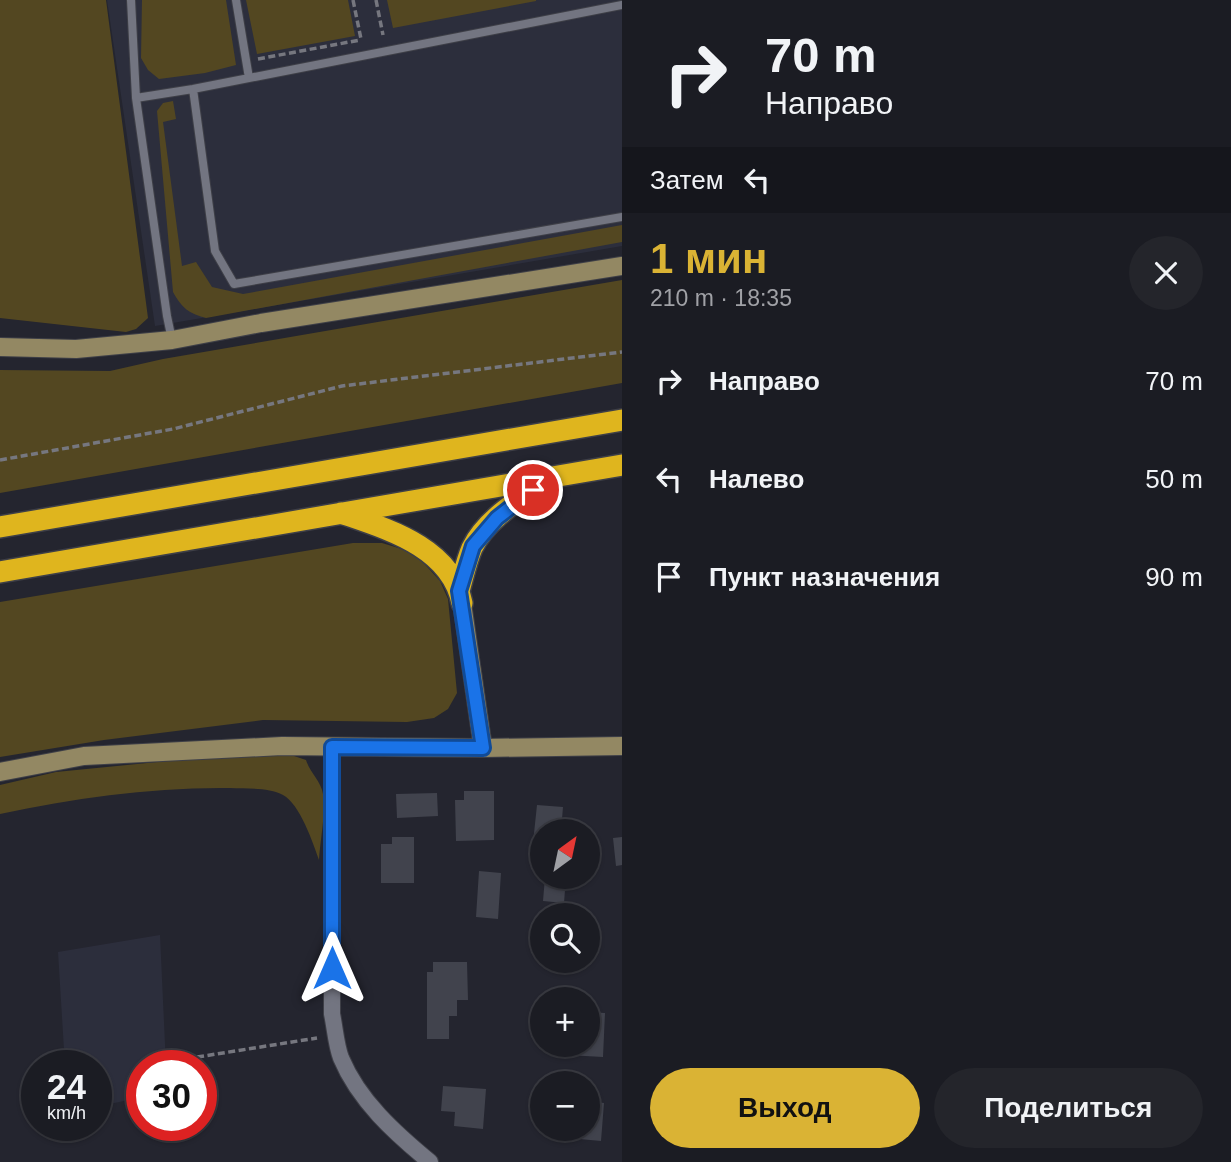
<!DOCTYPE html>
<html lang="ru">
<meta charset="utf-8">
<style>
:root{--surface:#1b1c23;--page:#24252b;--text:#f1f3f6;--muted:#a0a1a6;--line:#393a41;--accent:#dab334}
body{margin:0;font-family:Helvetica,sans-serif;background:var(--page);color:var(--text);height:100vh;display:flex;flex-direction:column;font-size:26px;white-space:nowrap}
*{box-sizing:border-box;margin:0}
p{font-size:23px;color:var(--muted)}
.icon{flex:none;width:38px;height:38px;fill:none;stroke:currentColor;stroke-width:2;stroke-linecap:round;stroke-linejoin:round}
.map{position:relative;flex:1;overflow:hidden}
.side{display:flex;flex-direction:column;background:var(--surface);width:609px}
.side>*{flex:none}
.top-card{background:#1b1c23;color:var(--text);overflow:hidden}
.needle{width:46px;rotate:33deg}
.buttons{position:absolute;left:530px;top:819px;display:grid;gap:14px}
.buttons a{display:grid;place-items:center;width:70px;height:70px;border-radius:50%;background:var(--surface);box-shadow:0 2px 5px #0004,0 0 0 2px var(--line);font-size:35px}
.speed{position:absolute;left:21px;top:1050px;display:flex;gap:14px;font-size:35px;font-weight:700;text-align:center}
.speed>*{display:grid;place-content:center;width:91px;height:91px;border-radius:50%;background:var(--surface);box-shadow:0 2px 5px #0004,0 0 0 2px var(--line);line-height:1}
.speed small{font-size:18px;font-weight:400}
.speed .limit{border:10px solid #d22;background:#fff;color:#111}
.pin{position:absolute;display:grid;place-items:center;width:60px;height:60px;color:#fff;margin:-30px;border:4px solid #fff;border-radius:50%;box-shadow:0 2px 7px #0007}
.me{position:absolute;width:77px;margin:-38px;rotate:0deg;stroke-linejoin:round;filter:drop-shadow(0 0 5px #0008)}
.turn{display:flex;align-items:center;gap:24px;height:147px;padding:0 28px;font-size:32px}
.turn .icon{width:91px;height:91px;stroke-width:2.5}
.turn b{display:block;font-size:49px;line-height:60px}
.then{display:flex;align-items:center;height:66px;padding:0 28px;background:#0003;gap:14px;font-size:26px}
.round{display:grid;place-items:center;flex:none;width:74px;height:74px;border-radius:37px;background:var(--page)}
.overview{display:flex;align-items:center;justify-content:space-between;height:119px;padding:0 28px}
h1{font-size:42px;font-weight:600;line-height:52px;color:var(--accent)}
.action{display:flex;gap:14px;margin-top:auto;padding:14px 28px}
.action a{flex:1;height:80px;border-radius:42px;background:var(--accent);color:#111;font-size:28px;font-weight:600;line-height:80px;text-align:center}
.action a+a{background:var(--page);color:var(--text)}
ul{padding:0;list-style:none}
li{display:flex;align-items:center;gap:21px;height:98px;padding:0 28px}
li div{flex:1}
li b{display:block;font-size:26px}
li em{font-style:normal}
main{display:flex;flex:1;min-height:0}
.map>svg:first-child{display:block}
.built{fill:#2c2e3c}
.green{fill:#534721}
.building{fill:#41434d}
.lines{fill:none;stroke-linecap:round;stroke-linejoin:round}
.lane-casing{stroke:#3e3f47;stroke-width:10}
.street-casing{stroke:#3e3f47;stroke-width:18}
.secondary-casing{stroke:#3e3f47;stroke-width:20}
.highway-casing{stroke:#3e3f47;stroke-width:24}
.path{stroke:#76777f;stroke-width:3.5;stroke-dasharray:7 3.5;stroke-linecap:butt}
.lane{stroke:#737581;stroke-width:8}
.street{stroke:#737581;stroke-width:16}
.secondary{stroke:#938863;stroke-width:18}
.highway{stroke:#dfb51e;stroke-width:21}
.route-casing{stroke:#114b97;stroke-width:18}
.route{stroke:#1a73e8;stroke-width:12}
</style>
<main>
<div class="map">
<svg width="622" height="1162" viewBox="0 0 622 1162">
<rect width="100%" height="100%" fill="#24252f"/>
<path class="built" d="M107 0H622V246L155 326Z
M160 935 166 1066H142V1097L96 1107V1066H65L58 952Z"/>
<path class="green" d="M0 0H106L148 318 136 329 126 332 0 318Z
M142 0H226L236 65 205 73 159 79 148 70 141 58Z
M246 0H348L355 36 257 54Z
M387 0H536V1L393 28Z
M173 101 176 119 163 122 182 266 196 262 212 287 243 294 622 225V242L206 318C189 314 181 307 173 292L157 111 163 103Z
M622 280V383L0 493V370L110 371 163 359Z
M353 543H382L405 550 421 560 440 581 448 599 457 693 448 709 434 718 407 722 263 720 104 740 0 757V602Z
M259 752 291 755 306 760C310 773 321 781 323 794 326 813 320 841 319 860 313 843 300 804 283 795 269 787 246 789 230 788 153 787 75 798 0 814V785L56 772Z"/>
<path class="building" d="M464 791H494V840L456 841 455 800H464Z
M437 793 438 816 397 818 396 794Z
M537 805 563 807 561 831H542V853L532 852Z
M392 837H414V883H381V844H392Z
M622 837V865L616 866 613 838Z
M479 871 501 873 498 919 476 917Z
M545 877H566L564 903 543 901Z
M433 962H467L468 1000H457V1016H449V1039H427V972H433Z
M588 1012 605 1013 603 1057 567 1055 568 1045H588Z
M443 1086 486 1089 483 1129 454 1126 455 1112 441 1111Z
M588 1101 604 1103 601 1141 558 1137 559 1129H588Z"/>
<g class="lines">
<g class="lane-casing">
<path id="lane" d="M131 0 136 98 167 316 172 340
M236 0 249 78
M193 89 215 251 234 284 622 217
M136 98 193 89 622 5"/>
</g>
<g class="street-casing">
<path id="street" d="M332 747V1014C335 1028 336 1045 341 1058 359 1101 395 1133 430 1162"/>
</g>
<g class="secondary-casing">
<path id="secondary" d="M0 347 76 349 172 340 261 323 622 266
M462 603 483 748
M0 772 84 756 282 746 483 748 622 746"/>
</g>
<g class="highway-casing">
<path id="highway" d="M341 513C387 529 451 547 462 603
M0 527 622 420
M0 572 622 465
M459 591C463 577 466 562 472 548 486 519 520 499 545 481"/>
</g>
<path class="path" d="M353 0 361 39
M376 0 383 35
M258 59 360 40
M0 460 173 429 342 386 622 352
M166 1062 317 1038"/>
<use href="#lane" class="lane"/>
<use href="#street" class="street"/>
<use href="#secondary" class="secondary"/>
<use href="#highway" class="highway"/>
</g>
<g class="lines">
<g class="route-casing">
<path id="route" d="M332 968V747L483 748 459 591 473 546 497 518 533 490"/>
</g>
<use href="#route" class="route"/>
</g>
</svg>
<div class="buttons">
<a><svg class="needle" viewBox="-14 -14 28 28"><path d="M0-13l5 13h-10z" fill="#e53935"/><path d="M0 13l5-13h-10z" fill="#a0a1a6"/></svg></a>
<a><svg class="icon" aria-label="search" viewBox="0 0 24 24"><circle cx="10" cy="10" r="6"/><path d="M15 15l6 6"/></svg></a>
<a>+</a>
<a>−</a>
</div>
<div class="speed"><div>24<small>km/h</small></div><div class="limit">30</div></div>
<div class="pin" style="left:533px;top:490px;background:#d93025"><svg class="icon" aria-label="arrive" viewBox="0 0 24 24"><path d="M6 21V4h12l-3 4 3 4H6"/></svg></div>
<svg class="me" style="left:332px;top:968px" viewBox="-20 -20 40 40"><path d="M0-17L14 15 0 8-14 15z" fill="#1a73e8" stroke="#fff" stroke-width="4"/></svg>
</div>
<section class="side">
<div class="top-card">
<div class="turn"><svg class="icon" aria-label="right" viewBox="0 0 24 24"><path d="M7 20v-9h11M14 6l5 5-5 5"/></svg><div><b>70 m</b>Направо</div></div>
<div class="then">Затем<svg class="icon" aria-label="left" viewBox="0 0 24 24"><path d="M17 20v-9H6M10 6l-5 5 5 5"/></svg></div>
</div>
<div class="overview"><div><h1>1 мин</h1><p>210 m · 18:35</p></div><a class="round"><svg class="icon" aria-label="close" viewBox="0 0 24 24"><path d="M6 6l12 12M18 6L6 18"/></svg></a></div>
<ul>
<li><svg class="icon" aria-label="right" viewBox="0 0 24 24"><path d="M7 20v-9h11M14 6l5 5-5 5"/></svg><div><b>Направо</b></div><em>70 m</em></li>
<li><svg class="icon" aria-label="left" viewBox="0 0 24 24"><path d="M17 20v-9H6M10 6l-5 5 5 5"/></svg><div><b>Налево</b></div><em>50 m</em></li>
<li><svg class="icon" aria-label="arrive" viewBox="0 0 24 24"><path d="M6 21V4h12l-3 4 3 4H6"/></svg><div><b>Пункт назначения</b></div><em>90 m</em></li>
</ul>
<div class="action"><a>Выход</a><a>Поделиться</a></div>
</section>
</main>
